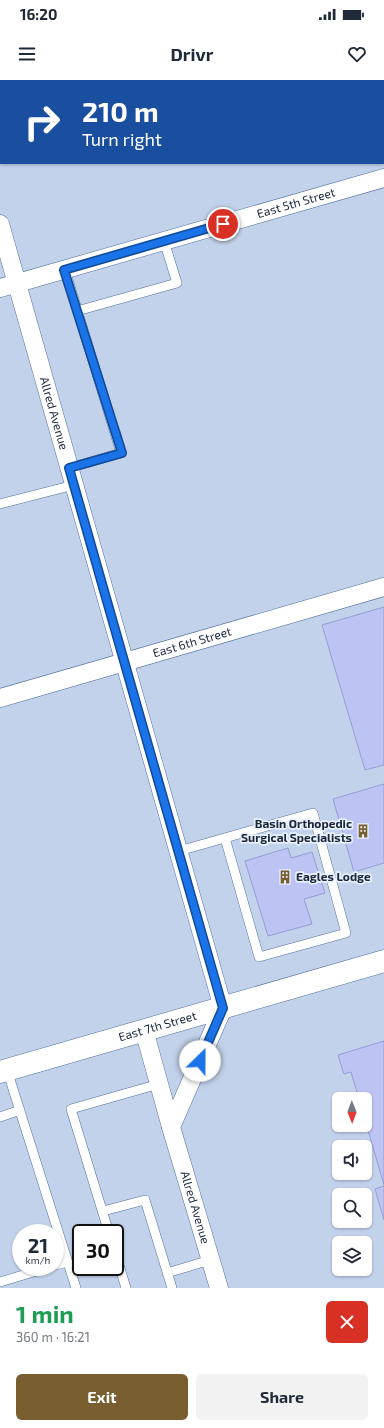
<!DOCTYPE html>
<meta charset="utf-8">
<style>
:root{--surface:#fff;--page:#f2f2f3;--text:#1f2937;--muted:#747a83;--accent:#795e30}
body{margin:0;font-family:"Exo 2",sans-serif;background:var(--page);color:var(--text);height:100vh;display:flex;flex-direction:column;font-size:15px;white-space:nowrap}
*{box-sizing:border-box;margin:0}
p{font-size:13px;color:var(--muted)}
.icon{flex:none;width:22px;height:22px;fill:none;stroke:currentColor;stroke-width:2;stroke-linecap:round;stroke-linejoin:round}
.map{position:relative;height:1208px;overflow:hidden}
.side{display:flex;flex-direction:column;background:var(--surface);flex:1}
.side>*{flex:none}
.hud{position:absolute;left:0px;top:0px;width:384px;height:84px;box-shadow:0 1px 3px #0004;background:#1a4fa0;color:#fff;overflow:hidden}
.needle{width:26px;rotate:179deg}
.fabs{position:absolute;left:332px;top:1012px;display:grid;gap:8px}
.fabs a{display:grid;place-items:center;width:40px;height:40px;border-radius:6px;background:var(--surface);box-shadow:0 1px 3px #0004;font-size:20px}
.speed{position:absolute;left:12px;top:1144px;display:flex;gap:8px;font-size:20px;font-weight:700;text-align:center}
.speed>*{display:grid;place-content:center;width:52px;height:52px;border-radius:50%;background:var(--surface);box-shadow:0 1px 3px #0004;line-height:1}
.speed small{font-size:10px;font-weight:400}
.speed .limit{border:2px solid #111;border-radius:6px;background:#fff;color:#111}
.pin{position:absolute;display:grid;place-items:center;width:34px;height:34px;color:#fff;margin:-17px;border:2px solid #fff;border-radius:50%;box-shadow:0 1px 4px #0007}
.me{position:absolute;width:44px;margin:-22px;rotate:23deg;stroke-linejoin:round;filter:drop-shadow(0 0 3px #0008)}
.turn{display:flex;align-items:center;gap:14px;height:84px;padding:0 16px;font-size:18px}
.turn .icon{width:52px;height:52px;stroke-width:2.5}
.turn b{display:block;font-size:28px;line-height:34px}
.round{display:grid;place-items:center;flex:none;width:42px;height:42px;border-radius:6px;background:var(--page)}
.headline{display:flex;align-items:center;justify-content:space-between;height:68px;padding:0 16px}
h1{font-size:24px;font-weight:700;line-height:30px;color:#1e9e55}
.primary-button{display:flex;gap:8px;margin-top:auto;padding:8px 16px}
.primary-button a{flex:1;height:46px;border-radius:6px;background:var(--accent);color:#fff;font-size:16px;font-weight:700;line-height:46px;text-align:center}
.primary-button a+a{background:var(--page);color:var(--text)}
.status{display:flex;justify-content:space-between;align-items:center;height:28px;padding:0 20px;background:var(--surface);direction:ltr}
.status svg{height:11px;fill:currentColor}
header{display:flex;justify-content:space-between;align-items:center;height:52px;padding:0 16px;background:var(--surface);font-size:18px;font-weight:700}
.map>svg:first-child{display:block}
.built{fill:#c2d2ea;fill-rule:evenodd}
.building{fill:#bdc3f3;stroke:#969dd5}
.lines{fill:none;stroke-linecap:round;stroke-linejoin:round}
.lane-casing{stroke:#5271a0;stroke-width:10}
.street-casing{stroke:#5271a0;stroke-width:19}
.secondary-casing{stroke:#5271a0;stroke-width:23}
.lane{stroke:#fff;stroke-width:9}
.street{stroke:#fff;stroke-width:18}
.secondary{stroke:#fff;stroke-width:22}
.route-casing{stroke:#114b97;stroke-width:10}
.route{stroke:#1a73e8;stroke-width:7}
.labels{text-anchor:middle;stroke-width:3.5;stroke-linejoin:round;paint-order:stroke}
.street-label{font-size:12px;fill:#1a273b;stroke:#e9f0fb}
.poi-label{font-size:12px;font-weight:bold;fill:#1a273b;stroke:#e9f0fb;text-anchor:end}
</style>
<div class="status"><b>16:20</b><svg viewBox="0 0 49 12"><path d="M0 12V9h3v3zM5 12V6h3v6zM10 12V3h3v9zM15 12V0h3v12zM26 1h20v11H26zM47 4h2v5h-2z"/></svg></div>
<header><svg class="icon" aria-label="menu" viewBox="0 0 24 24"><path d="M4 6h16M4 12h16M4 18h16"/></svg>Drivr<svg class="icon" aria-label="heart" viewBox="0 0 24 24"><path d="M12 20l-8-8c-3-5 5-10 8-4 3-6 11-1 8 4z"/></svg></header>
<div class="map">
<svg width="384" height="1208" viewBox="0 0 384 1208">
<rect width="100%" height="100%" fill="#d5e3f9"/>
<path class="built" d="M0 0H384V1208H0ZM1 1H383V83H1ZM339 1019H365V1045H339ZM339 1067H365V1093H339ZM339 1115H365V1141H339ZM21 1153H55V1187H21ZM81 1153H115V1187H81ZM339 1163H365V1189H339Z"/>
<path class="building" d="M384 527V685L365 690 322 545Z
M384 704V783L354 792 333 719Z
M288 768 291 778 312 772 325 813 304 819 312 844 268 856 245 781Z
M384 961V1105L365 1040V1019H359L351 992 344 994 338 975Z
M384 1106V1140L375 1109Z"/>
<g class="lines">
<g class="lane-casing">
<path id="lane" d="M65 190 121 373 69 388
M77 231 177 203 164 161
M0 424 74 405
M179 771 313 733 346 853 259 877 225 758
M7 990 76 1208
M0 1037 20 1030
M103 1131 145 1120 172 1208
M109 1153 71 1029 159 1004
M115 1172 126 1208
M55 1185 68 1182
M167 1193 210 1180
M0 1202 50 1187"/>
</g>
<g class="street-casing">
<g id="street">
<path d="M366 0V1"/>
<path d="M383 61 384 64"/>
<path id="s1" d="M0 144 223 928 171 1047 219 1208"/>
<path id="s2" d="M0 208 384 98"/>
<path id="s3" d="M0 618 384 507"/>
<path d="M144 950 171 1047"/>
</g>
</g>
<g class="secondary-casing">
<g id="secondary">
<path id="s4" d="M0 992 384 881"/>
</g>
</g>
<use href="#lane" class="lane"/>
<use href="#street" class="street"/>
<use href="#secondary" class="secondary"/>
</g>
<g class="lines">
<g class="route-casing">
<path id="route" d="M200 981 223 928 69 388 122 373 64 190 223 144"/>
</g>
<use href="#route" class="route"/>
</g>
<defs>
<g id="building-bare" transform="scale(1.08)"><path d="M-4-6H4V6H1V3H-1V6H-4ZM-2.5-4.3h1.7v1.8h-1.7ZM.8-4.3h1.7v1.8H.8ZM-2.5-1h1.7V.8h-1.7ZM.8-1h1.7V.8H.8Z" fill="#795e30" stroke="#e9f0fb" stroke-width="2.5" paint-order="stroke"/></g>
</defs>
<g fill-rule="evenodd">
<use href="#building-bare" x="363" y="751"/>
<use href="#building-bare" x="285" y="797"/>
</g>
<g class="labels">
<g class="street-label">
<text dy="4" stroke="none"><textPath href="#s2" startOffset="308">East 5th Street</textPath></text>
<text dy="4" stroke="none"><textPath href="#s1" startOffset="197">Allred Avenue</textPath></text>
<text dy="4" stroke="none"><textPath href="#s3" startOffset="200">East 6th Street</textPath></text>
<text dy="4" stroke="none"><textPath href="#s4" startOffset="164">East 7th Street</textPath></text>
<text dy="4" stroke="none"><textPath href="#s1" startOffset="1029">Allred Avenue</textPath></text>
</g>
<g class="poi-label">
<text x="352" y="748">Basin Orthopedic<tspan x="352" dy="14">Surgical Specialists</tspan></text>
<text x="296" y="801" text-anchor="start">Eagles Lodge</text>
</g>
</g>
</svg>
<div class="fabs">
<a><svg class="needle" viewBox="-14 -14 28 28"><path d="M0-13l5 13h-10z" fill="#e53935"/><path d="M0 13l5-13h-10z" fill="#747a83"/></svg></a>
<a><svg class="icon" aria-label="sound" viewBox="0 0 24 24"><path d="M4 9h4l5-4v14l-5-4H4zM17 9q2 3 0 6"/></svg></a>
<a><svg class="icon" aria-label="search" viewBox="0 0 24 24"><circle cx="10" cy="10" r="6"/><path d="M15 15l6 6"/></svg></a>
<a><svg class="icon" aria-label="layers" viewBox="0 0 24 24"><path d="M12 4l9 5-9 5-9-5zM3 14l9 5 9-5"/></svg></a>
</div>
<div class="speed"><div>21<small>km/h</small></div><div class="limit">30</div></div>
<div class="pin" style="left:223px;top:144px;background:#d93025"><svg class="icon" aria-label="arrive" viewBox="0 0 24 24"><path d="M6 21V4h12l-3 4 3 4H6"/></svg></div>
<svg class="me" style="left:200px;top:981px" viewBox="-20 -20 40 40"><circle r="19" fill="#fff"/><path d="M0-13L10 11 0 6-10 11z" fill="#1a73e8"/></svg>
<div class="hud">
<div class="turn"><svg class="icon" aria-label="right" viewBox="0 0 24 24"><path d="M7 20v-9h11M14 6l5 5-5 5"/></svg><div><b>210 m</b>Turn right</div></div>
</div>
</div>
<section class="side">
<div class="headline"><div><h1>1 min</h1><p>360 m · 16:21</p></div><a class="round" style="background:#d93025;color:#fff"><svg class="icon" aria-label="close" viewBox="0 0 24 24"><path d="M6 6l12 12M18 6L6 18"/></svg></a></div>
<div class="primary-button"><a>Exit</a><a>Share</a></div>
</section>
